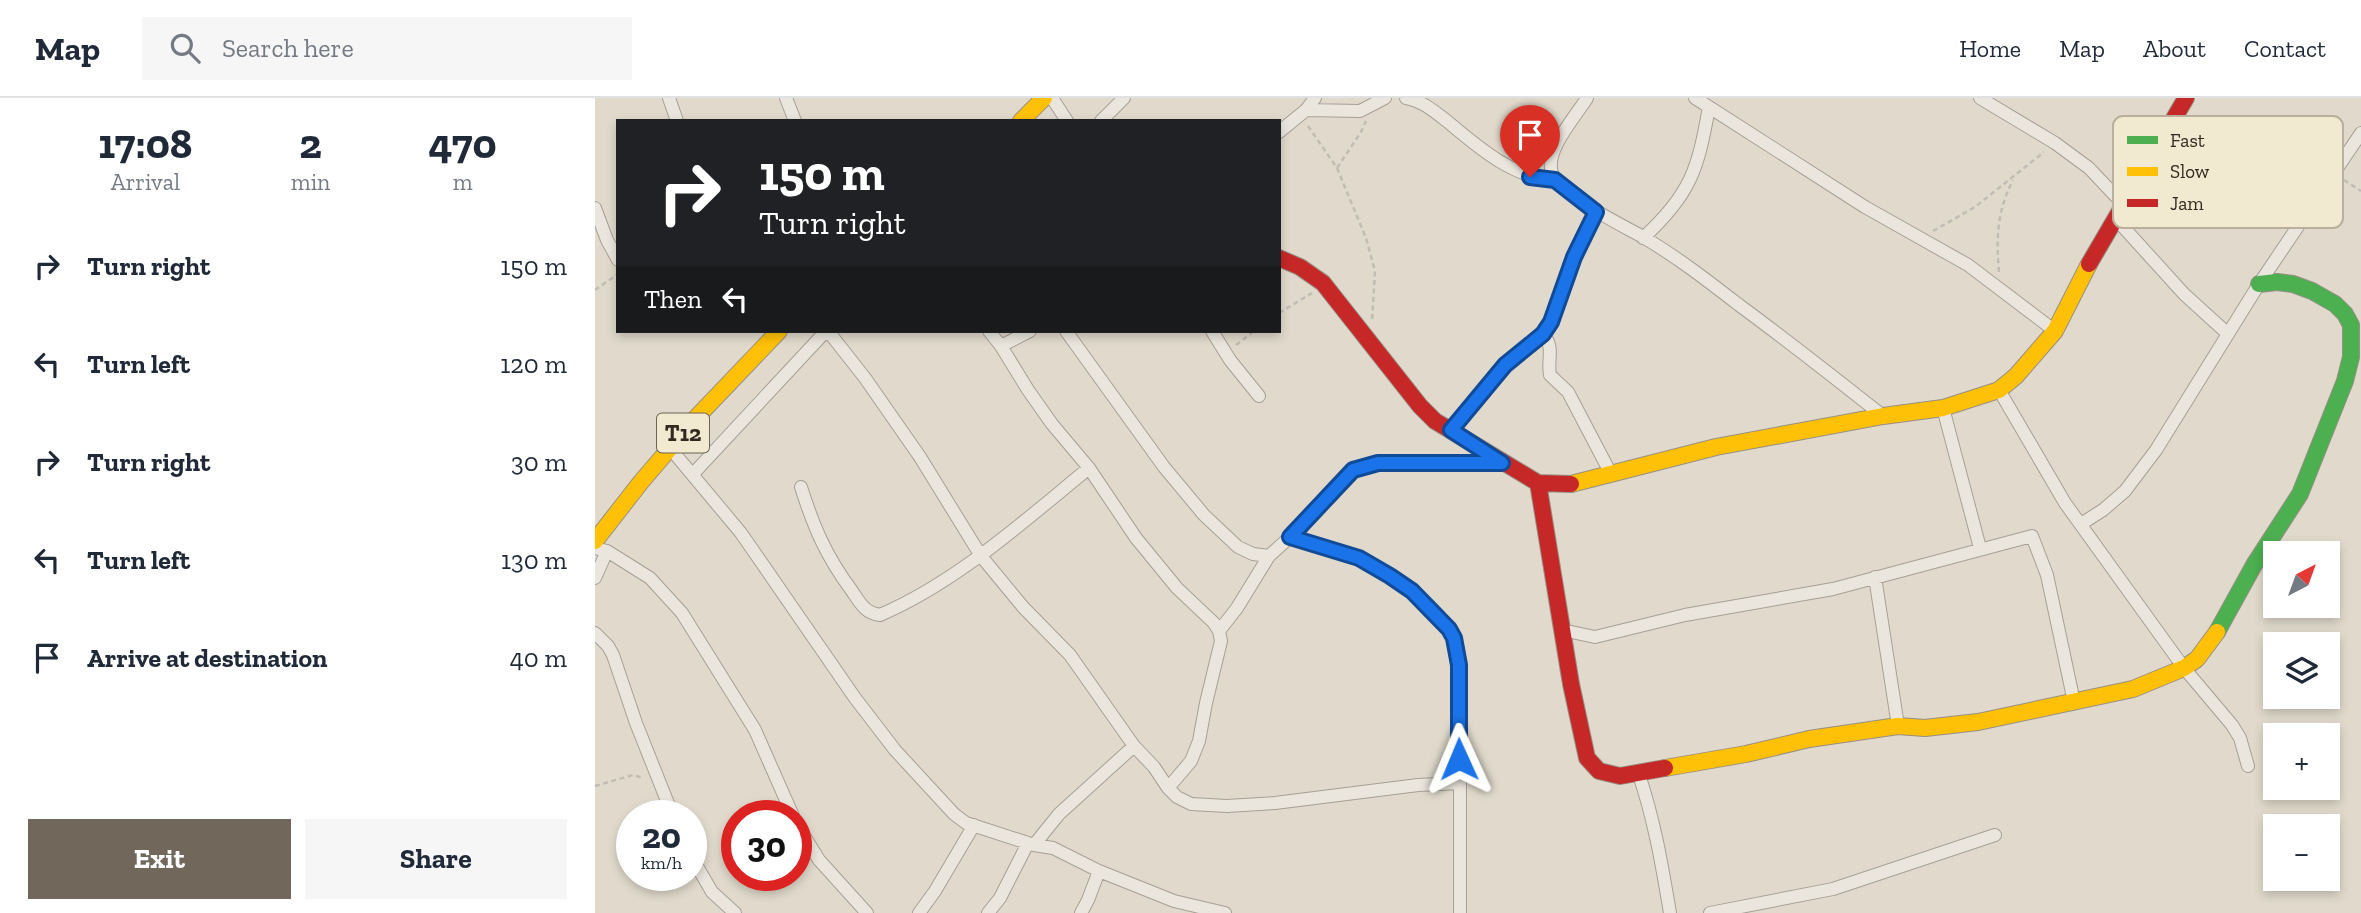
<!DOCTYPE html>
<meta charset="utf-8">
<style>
:root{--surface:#fff;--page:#f6f6f7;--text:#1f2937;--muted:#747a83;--line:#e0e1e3;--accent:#71675b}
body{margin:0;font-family:"Zilla Slab",serif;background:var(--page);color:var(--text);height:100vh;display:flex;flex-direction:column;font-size:26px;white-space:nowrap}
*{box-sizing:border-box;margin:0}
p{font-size:23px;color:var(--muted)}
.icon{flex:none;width:38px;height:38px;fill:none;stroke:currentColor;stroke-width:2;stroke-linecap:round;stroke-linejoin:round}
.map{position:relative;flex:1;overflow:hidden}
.sheet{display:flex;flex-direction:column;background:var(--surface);width:595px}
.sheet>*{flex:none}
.guide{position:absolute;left:21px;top:21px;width:665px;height:214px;border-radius:0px;box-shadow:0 4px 10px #0003;background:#202124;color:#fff;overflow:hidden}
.needle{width:46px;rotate:41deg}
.buttons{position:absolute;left:1668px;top:443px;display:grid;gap:14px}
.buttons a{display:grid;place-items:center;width:77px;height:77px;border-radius:0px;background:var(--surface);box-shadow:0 4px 10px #0003;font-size:35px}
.speed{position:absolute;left:21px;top:702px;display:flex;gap:14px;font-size:35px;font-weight:700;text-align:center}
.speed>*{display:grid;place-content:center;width:91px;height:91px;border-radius:50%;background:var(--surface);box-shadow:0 4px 10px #0003;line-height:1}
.speed small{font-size:18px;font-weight:400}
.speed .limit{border:10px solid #d22;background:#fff;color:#111}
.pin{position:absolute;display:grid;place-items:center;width:60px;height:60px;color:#fff;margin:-72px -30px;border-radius:50% 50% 50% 0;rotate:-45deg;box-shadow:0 0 7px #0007}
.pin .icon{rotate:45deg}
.me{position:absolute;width:77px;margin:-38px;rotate:359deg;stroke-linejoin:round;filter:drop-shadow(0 0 5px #0008)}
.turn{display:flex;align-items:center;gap:24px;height:147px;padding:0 28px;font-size:32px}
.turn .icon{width:91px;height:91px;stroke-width:2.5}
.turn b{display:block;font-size:49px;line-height:60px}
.then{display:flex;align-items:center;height:66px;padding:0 28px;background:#0003;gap:14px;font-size:26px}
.eta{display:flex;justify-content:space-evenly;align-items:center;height:119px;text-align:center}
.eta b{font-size:42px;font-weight:700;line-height:49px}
.button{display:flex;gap:14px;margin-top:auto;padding:14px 28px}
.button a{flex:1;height:80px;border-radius:0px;background:var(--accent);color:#fff;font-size:28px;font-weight:700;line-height:80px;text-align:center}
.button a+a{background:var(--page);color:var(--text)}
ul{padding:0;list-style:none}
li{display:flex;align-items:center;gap:21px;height:98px;padding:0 28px}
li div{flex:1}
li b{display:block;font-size:26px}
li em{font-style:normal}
header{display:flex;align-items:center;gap:42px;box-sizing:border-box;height:98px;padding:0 35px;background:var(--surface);border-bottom:2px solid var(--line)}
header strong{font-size:33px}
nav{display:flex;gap:38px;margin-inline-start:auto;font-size:24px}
.search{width:490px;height:63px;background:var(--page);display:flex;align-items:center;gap:18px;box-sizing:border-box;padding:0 24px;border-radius:0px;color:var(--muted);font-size:26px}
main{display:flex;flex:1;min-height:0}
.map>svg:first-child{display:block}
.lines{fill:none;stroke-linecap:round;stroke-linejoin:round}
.street-casing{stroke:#a69f95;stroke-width:14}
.fast-casing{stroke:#968f84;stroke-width:18}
.slow-casing{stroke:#968f84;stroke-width:18}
.jam-casing{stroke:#968f84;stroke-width:18}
.path{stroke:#c2bcb4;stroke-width:2.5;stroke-dasharray:5 3.5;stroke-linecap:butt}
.street{stroke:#eae6dd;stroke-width:12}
.fast{stroke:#4caf50;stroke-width:16}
.slow{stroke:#ffc107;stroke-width:16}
.jam{stroke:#c62828;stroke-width:16}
.route-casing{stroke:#114b97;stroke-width:18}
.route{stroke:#1a73e8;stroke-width:12}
.labels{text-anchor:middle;stroke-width:6;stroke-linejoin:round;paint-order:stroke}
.shield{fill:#f2e9d1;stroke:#6d6354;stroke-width:2}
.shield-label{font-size:23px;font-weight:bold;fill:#34291e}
.key{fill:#f2e9d1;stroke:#b9af9b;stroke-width:2}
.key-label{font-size:19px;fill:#34291e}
</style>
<header>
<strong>Map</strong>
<div class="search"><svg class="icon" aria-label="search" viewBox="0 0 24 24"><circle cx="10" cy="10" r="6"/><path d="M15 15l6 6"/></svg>Search here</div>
<nav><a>Home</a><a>Map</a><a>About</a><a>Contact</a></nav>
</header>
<main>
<section class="sheet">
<div class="eta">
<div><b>17:08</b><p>Arrival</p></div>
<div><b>2</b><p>min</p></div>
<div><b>470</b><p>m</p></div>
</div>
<ul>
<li><svg class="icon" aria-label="right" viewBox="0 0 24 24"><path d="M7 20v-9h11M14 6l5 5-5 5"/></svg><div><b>Turn right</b></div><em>150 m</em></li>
<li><svg class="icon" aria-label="left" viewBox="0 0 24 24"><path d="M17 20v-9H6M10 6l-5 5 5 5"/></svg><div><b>Turn left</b></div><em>120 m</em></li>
<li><svg class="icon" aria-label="right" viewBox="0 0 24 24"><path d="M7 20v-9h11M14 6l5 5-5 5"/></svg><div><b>Turn right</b></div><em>30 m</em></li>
<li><svg class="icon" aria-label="left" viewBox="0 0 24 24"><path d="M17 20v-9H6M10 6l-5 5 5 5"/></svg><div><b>Turn left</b></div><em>130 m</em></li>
<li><svg class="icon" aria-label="arrive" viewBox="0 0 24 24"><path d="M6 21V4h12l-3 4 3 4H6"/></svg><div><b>Arrive at destination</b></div><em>40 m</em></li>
</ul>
<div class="button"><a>Exit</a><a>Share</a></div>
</section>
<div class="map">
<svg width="1766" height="815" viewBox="0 0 1766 815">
<rect width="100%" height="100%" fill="#e1dacc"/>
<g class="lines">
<g class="street-casing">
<path id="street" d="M74 0 82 23
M191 0 200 23
M457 0 472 23
M811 0C828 3 840 14 853 24 884 50 918 80 960 82
M992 0C981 18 949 53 957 75 964 97 1027 127 1048 139 1082 159 1113 183 1144 207 1193 243 1240 280 1288 318
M1100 0 1270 109 1373 167 1460 233
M1385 0 1460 45 1494 70 1528 106
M711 12 765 13 790 0
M506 23 529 0
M684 34 711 12 720 0
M0 110 12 142 23 162
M1521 121 1589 196 1633 236
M1048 140C1096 96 1103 71 1114 9
M233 233 270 280 325 359 386 458 428 509 475 557 539 648 559 669 573 690 582 699 596 706 632 708 680 705 823 687 865 685
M394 233 406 248 433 292 457 326 494 370 541 440 582 490 619 525 624 533 626 543 611 605 604 643 596 663 573 690
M471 233 569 369 609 417 643 449 658 456 674 458
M617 233 635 262 664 298
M948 236C960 249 952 262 955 277L973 294 1016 376
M406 248 435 233
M1404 292 1470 405 1589 570 1637 627 1645 640 1653 668
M1348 310 1385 450
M856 332 910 267 948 236 956 224 979 159 1001 114
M75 350 146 435 260 600 300 652 359 716 371 725 439 747 458 750 504 773 579 803 630 815
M98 376 231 233
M206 389C219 430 231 458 257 493 265 505 270 515 285 517 362 484 429 423 494 370
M1486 426 1508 412 1530 393 1561 352 1664 186 1766 35
M695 439C718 446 742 451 764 460 792 472 847 512 859 540 863 548 863 558 865 567V815
M0 450 12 453 55 480 87 515 160 632 198 718
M1280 479 1303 628
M0 480 12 453
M967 532 1000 539 1090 517 1238 491 1437 438 1452 477 1479 604
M624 533 642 510 674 458 695 439 758 372 783 365 906 364
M0 535 13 548 18 557 41 625 78 718
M1043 674C1059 720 1067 767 1075 815
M201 725 224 762 272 815
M439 747 464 716 539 648
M96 758 117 794 140 815
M324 815 340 793 379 727
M393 815 405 800 433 745
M486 815 493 802 504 773
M1115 815 1238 791 1400 737"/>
</g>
<g class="fast-casing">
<path id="fast" d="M1622 534 1659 467 1705 396 1750 283 1756 259V227L1750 216 1740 206 1717 193 1698 186 1682 184 1664 186"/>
</g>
<g class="slow-casing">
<path id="slow" d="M426 23 449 0
M976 386 1121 349 1288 318 1348 310 1404 292 1421 278 1460 233 1494 166
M0 443 46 384 99 322 184 233
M1070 670 1151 656 1214 641 1303 628 1330 630 1383 624 1538 591 1589 570 1602 561 1622 534"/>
</g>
<g class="jam-casing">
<path id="jam" d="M684 160 705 169 728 185 825 308 840 323 943 385 976 386
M1494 166 1591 0
M943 385 976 586 992 660 1004 673 1025 678 1070 670"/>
</g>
<path class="path" d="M713 28 742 70 771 140 780 173 777 223
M742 70 766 34 771 23
M1749 82 1766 93
M1338 133 1380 109 1449 54
M1404 174C1401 140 1402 113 1418 82
M0 192 23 176
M684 215 717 195
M641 247 659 233
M0 688 38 677 48 680"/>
<use href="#street" class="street"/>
<use href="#fast" class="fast"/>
<use href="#slow" class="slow"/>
<use href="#jam" class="jam"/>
</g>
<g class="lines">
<g class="route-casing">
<path id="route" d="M864 661V567L859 540 854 531 817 493 795 478 764 460 695 439 758 372 783 365H907L856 332 910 267 948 236 956 224 979 159 1001 114 960 82 935 79"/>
</g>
<use href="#route" class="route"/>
</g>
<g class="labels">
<rect class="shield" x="62" y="315.5" width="52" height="39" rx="5"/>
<g class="shield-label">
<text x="88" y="343">T12</text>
</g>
</g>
<rect x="1518" y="18" width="230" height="112" rx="10" class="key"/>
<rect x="1532" y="38" width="31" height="8" fill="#4caf50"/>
<rect x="1532" y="69" width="31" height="9" fill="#ffc107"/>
<rect x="1532" y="101" width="31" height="8" fill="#c62828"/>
<g class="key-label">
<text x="1575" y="49">Fast</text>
<text x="1575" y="80">Slow</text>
<text x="1575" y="112">Jam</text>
</g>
</svg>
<div class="buttons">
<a><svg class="needle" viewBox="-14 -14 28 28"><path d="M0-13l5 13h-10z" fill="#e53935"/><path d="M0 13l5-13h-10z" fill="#747a83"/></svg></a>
<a><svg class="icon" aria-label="layers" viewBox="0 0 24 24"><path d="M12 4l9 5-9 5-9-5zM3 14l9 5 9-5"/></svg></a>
<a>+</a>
<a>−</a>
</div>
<div class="speed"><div>20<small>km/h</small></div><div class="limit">30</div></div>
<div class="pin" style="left:935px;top:79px;background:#d93025"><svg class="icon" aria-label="arrive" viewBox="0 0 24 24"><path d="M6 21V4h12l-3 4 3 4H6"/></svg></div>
<svg class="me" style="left:864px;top:661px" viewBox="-20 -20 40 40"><path d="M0-17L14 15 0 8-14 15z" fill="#1a73e8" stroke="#fff" stroke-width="4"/></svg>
<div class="guide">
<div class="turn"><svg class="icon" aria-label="right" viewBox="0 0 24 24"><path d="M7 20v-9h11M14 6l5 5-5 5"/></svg><div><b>150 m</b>Turn right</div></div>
<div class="then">Then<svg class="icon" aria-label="left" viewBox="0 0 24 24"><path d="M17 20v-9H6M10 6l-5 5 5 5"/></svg></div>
</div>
</div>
</main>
